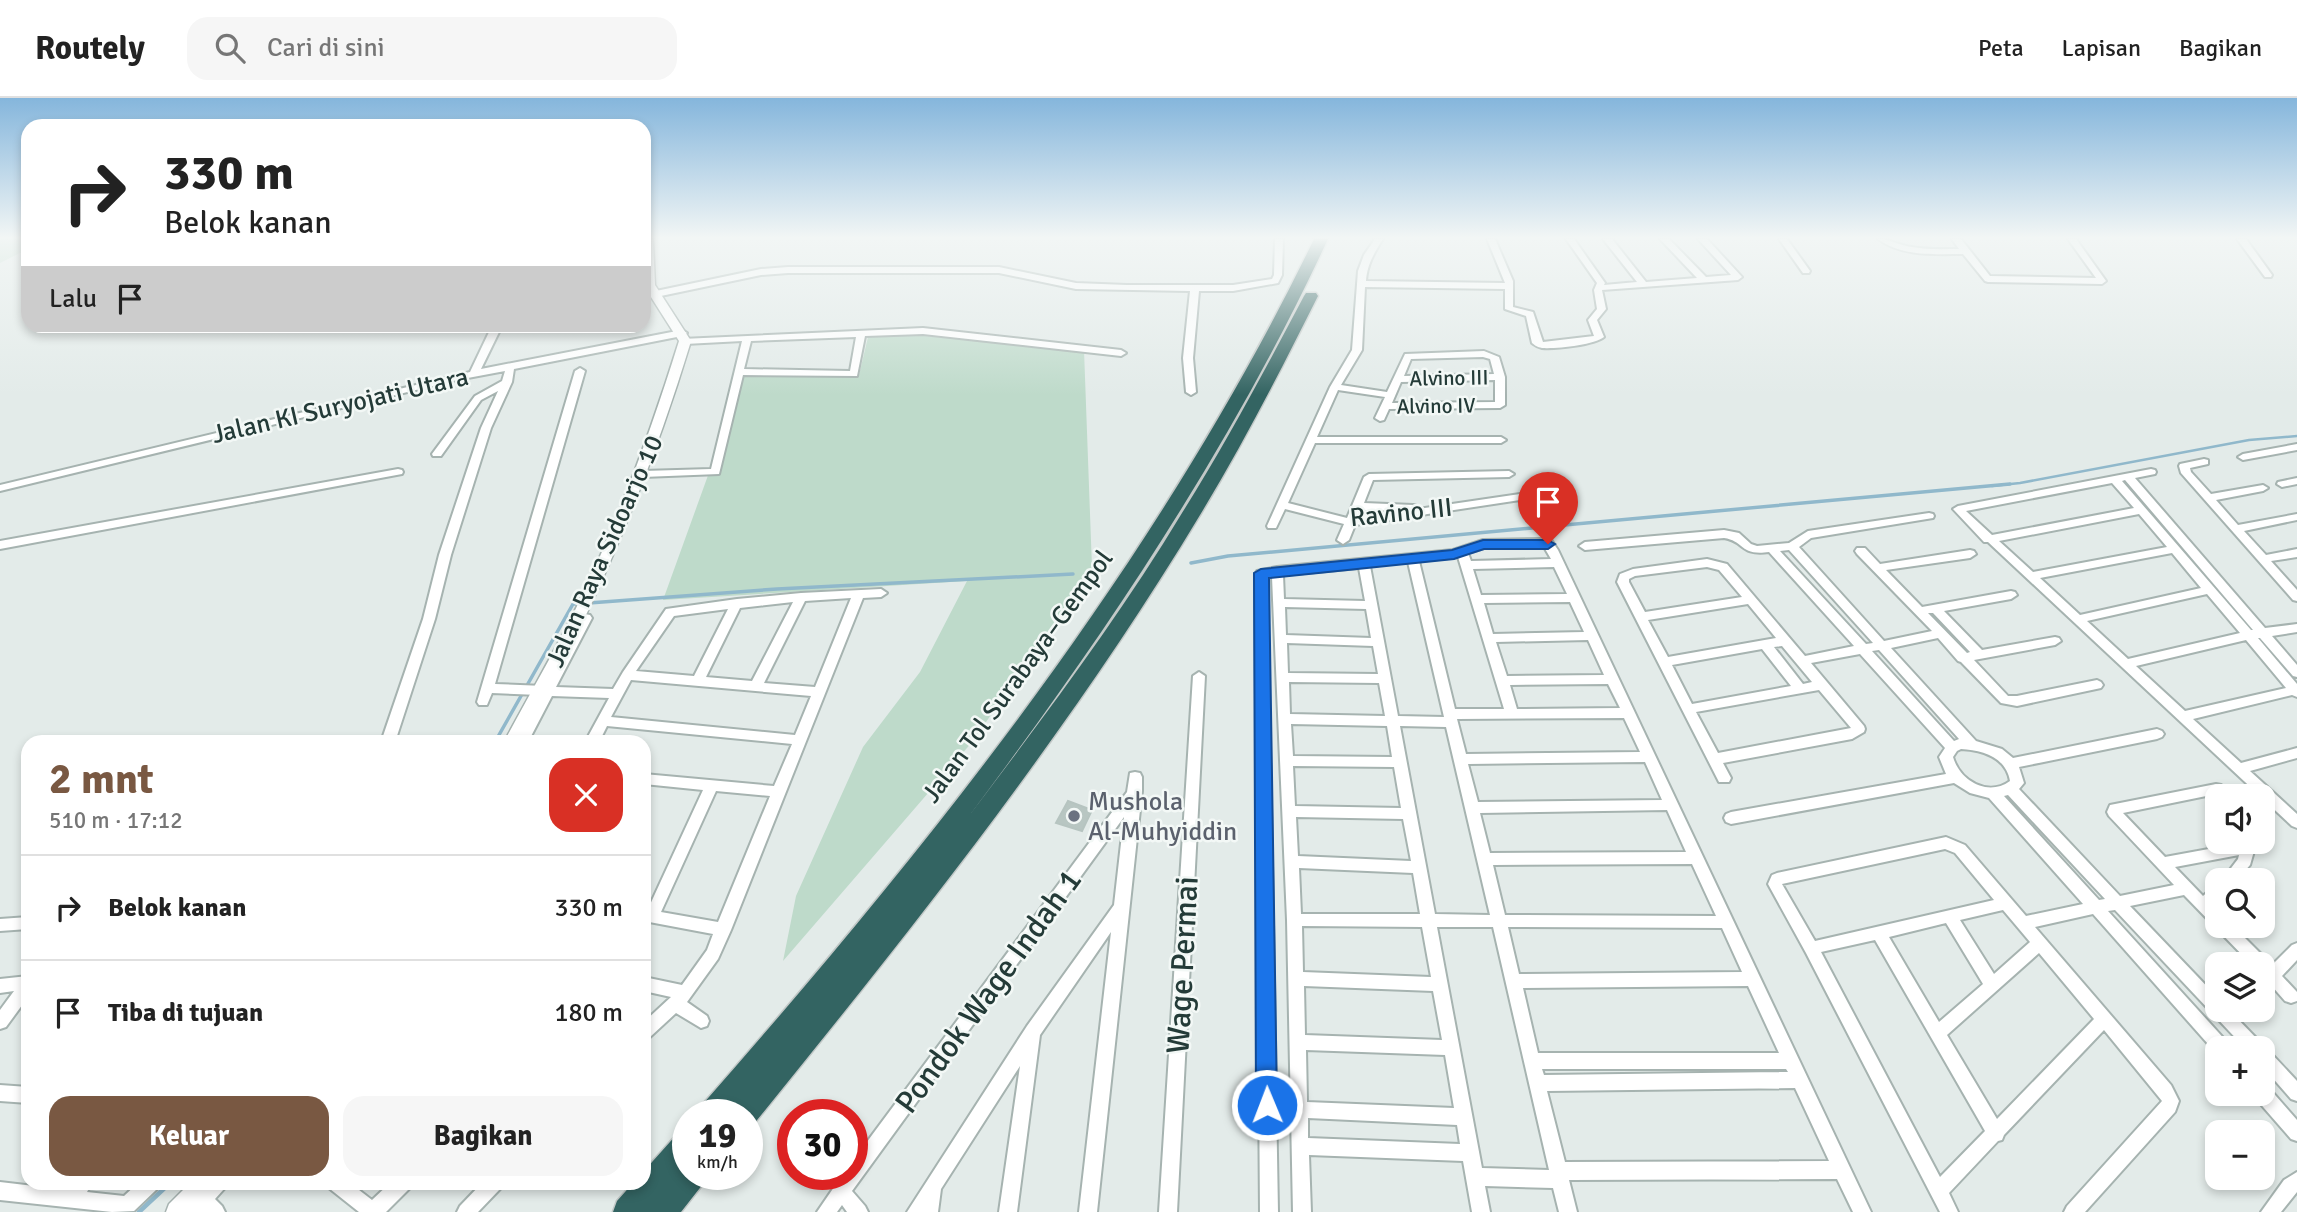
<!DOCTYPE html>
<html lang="id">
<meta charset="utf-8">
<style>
:root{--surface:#fff;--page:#f6f6f6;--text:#222;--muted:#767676;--line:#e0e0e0;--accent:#795842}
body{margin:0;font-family:Signika,sans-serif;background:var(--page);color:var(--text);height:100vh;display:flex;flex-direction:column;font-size:26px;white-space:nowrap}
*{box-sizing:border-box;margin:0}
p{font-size:23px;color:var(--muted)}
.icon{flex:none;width:38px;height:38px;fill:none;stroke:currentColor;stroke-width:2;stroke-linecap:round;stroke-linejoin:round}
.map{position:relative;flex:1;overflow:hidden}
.sheet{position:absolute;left:21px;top:637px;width:630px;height:455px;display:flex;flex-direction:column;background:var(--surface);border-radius:21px;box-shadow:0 4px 10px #0003}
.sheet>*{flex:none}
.top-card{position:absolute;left:21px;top:21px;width:630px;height:214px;border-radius:21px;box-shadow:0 4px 10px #0003;background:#fff;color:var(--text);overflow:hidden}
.tools{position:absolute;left:2205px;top:686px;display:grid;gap:14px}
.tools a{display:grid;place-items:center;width:70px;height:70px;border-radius:14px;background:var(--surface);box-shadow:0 4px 10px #0003;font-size:35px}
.speed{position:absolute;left:672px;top:1001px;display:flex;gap:14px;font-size:35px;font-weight:700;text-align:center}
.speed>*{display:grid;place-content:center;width:91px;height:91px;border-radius:50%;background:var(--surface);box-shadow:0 4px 10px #0003;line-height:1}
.speed small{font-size:18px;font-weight:400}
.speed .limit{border:10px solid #d22;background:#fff;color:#111}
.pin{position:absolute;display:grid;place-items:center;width:60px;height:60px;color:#fff;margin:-72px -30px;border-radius:50% 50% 50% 0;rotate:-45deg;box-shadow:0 0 7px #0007}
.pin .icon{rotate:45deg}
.me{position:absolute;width:77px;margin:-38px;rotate:359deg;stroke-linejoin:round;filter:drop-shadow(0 0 5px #0008)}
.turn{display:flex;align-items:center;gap:24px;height:147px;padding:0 28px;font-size:32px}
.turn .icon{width:91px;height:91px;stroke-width:2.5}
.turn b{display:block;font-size:49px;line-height:60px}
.then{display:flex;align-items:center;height:66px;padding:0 28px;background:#0003;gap:14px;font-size:26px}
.round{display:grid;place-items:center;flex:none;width:74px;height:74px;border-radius:21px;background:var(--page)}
.head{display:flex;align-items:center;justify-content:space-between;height:119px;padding:0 28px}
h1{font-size:42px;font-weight:700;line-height:52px;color:var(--accent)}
.primary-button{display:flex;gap:14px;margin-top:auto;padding:14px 28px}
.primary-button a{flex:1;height:80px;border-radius:21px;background:var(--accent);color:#fff;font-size:28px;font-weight:700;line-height:80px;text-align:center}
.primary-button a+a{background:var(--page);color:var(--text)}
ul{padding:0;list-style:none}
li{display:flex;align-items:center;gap:21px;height:105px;padding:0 28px;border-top:2px solid var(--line)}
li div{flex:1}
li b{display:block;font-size:26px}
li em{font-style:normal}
header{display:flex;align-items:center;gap:42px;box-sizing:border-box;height:98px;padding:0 35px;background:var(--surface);border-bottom:2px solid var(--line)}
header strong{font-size:33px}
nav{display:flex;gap:38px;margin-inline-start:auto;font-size:24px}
.search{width:490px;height:63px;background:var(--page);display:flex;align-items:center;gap:18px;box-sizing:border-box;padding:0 24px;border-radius:21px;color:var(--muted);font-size:26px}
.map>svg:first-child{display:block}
.green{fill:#bedaca}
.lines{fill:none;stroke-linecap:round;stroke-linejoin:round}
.stream-far2{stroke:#90b8cb;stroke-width:2.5}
.stream-far1{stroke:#90b8cb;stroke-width:3.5}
.stream{stroke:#90b8cb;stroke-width:4.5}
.building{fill:#b8c6c2;stroke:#b6c4c0;stroke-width:2}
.minor-casing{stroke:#a6b3b0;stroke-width:4}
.tertiary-casing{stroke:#a6b3b0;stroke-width:3}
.motorway-casing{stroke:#c2c8c7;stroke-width:3}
.minor{fill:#fff;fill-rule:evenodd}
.tertiary{fill:#fff;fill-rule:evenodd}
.motorway{fill:#336462;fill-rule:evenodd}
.route{fill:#1a73e8;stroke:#114b97;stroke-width:2}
.worship-dot{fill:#6b7280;stroke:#f3f8f6;stroke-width:2.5}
.labels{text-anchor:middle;stroke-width:5;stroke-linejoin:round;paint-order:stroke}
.far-street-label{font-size:21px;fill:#243b38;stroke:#f3f8f6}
.street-label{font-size:26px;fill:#243b38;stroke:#f3f8f6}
.worship-label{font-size:26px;fill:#5b616d;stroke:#f3f8f6;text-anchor:start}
.near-street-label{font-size:32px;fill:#243b38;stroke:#f3f8f6}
</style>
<header>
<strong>Routely</strong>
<div class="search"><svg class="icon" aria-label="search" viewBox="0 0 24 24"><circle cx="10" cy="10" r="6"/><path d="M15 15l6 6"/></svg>Cari di sini</div>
<nav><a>Peta</a><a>Lapisan</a><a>Bagikan</a></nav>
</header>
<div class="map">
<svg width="2297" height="1114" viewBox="0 0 2297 1114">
<rect width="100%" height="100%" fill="#e3ebe9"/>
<path class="green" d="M0 141H28V151L0 165Z
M914 237 1084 252 1092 470 973 643 783 863 796 798 863 649 920 574 967 483 663 502 745 275 859 277 868 239Z"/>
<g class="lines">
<path class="stream-far2" d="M1992 388 2020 385 2249 342 2297 338"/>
<path class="stream-far1" d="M1191 465 1228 458 2010 386
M589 505 777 491 1073 476
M495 644 573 506H581"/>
<path class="stream" d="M139 1114 170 1085"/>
</g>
<path class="building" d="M1068 703 1092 712 1082 733 1056 725Z"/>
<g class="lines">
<g class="minor-casing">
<path id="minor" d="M1275 141H1283L1282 177 1278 185 1233 193H1199L1193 260 1196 294 1191 297 1186 294 1183 260 1190 193 1076 191 999 175H788L761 177 656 199 652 196 656 193 761 171 788 169H999L1076 185 1127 187H1233L1272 181 1274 177Z
M1375 141H1383C1374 155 1367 167 1366 183L1505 185 1487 141H1495L1513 183V209L1533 214 1543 244 1594 238 1588 222 1597 211 1594 192 1597 185 1566 141H1574L1605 185 1604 187 1637 184 1603 141H1612L1646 184 1697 180 1660 141H1669L1706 179 1731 177 1698 141H1707L1742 179 1738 182 1602 192 1606 211 1597 222 1604 239C1594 247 1556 251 1542 250 1537 249 1536 248 1532 245L1526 218 1505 211V191L1365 189 1362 252 1341 287 1387 294 1405 256 1484 253 1499 259 1505 279V307L1500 310 1389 311 1384 322 1380 323 1375 320 1385 299 1338 292 1317 339H1501L1506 342 1501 345H1315L1288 405 1347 420 1364 379 1369 376 1509 373 1514 376 1509 379 1373 382 1364 405 1413 407 1417 408 1418 411 1520 396 1525 399 1520 402 1355 427 1349 442 1343 446 1337 442 1344 426 1285 411 1276 430H1268L1267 428 1330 289 1352 252 1358 173 1364 157ZM1483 259 1490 261 1494 276 1404 278 1411 261ZM1495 282V304L1392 305 1401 284ZM1361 412 1402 413 1358 419Z
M1779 141H1787L1810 173 1809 175H1803Z
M1878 141C1891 141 1900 148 1912 149 1928 152 1944 151 1959 151L1952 141H1961L1990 178 2096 180 2068 141H2076L2106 183 2102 186 1988 184 1985 183 1963 156C1935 156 1902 159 1878 141Z
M2237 141H2246L2272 177 2271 179H2265Z
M495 229 500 232 481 271 682 232 687 235 682 238 514 271 512 284 491 330 451 457 435 521 395 644H381L423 521 439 457 481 330 498 293 481 302 441 358H433L432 356 475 298 502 283 505 273 457 282 0 393V387L470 274 490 232Z
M923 230 1121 252 1126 255 1121 258 923 236 865 238 857 278 743 277 719 376 643 379 638 376 643 373 711 371 742 243 685 246 682 245V241ZM856 239 850 273 744 271 751 243Z
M580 270 585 273 495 586 544 588 579 523 573 519 579 515 590 517 592 520 556 589 613 591 623 574 666 511 737 501 801 495 881 491 887 495 881 499 863 500 731 832 718 861 687 904 707 918 709 923 707 928 701 930 676 915 650 939 644 941V924L671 899 644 893V879L682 887 707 852 713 836 644 823V811H648L703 692 644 686V676L774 688 792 646 607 628 599 644H585L609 600 552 598 528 644H514L539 597 492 595 487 607H479L477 604 575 273ZM851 500 815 589 764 585 805 503ZM793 504 752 583 706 579 740 510ZM728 511 694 578 636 573 674 518ZM631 582 811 598 795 637 611 619ZM716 693 770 698 718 824 661 814Z
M2297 346V352L2243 362 2238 359 2243 356Z
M2204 361 2208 362V366L2190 370 2191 374 2211 396 2263 387 2268 390 2263 393 2216 402 2238 427 2297 416V422L2244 433 2266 457 2297 451V459L2271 463 2297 492V503L2293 502 2181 375 2179 368 2180 366Z
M398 371 402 372 403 374 402 376 0 451V443Z
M2151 371 2155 372 2156 374 2155 376 2135 380 2265 530 2297 526V534L2272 538 2297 567V579L2293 578 2260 540H2258L2297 586V599L2292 597 2193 621 2241 665 2297 650V660L2250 673 2297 716V730L2292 728 2263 701V698H2260L1988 444H1984L1953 411 1958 408ZM2125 382 2253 532H2251L2122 383ZM2112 385 2134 410 1992 437 1966 413ZM2139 416 2167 449 2033 474 1999 443ZM2172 455 2201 490 2080 517 2040 480ZM2207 496 2240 535 2128 561 2087 523ZM2246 542 2286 590 2185 613 2136 568Z
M2297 380V386L2282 389 2277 386 2278 384Z
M1929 415 1933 416 1934 418 1933 420 1811 440 1799 449 1884 543 1932 533 1857 456 1855 453 1857 450H1865L1880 466 1970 452 1974 453 1976 456 1970 460 1886 472 1922 509 2011 493 2015 494 2017 497 2011 501 1944 513 1982 552 2055 539 2059 540 2061 543 2055 547 1974 562 2008 598H2017L2097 582 2101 584 2103 587 2101 590 2017 608 2001 605 1961 564 1958 563 1938 540 1891 550 1976 643 2002 651 2013 660 2157 631 2162 633 2164 636 2162 639 2157 641 2019 669 2024 685 2019 691 2120 798 2174 787 2109 718 2107 714 2110 707 2216 686 2221 687 2223 691 2221 695 2216 696 2123 715 2165 759 2247 744H2263V739L2265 740 2267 744 2265 748 2254 753 2250 767 2237 782H2222L2238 761 2239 757 2175 769 2203 798 2212 790 2217 788V803L2213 808 2217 812V828H2233L2272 867 2292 847 2297 845V862L2282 878 2297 894V903L2291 905 2285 903 2263 878V866H2251L2184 797 2130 808 2217 899V912H2229L2261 945 2263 950V951L2269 953 2297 983V1003L2291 1001 2263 969V950H2245L2115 812 2108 813 2228 945 2230 950H2217L2216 955 2093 816 2035 829 2171 987 2179 1003 2175 1014 2085 1114H2064L2067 1108 2162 1003 2104 932 2004 1037 2002 1042 1998 1043 1949 1095 1958 1114H1940L1806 855 1768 786 1772 777 1777 775 1946 739 1965 747 2026 818 2083 806 1989 700 1970 695 1954 685 1731 726 1726 724 1724 720 1726 716 1731 714 1946 676 1939 659 1945 650 1860 556 1811 565 1864 628 1865 631 1864 634 1852 641 1723 665 1731 680 1729 684H1719L1617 484 1620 476 1633 471 1707 461 1727 466 1805 558 1854 548 1769 454C1739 458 1745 443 1724 440L1585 452 1579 448 1585 444 1724 432 1739 435 1751 446 1757 448 1789 445 1808 433ZM1789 452 1873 545 1866 546 1780 453ZM1707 469 1719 472 1742 499 1645 514 1629 484V481L1635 478ZM1748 506 1776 540 1668 559 1648 522ZM1928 515H1933L1970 554 1967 555ZM1782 548 1812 584 1803 586 1774 549ZM1762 551 1791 588 1692 606 1672 567ZM1879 552 1959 641 1954 643 1872 553ZM1819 592 1851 630 1718 655 1696 614ZM1961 651C1982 652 2006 659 2010 683 1988 699 1960 683 1953 659L1957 653ZM2008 697 2105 801 2099 802 2004 698ZM1945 751 1955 755 1994 802 1815 843 1782 786ZM2003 812 2030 844 1994 876 1960 822ZM1946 825 1983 886 1939 924 1889 839ZM1875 842 1985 1033 1940 1079 1821 854ZM2039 855 2094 921 1997 1021 1947 937Z
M1541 441 1552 443 1558 452 1871 1114H1853L1837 1081 1569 1082 1577 1114H1559L1553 1090 1485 1088 1490 1114H1472L1463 1063 1309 1057 1311 1114H1293L1287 822 1272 479H1267L1278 1114H1260L1255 476 1257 473 1277 469 1453 452 1483 442ZM1541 449H1544L1551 461 1471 463 1468 455 1484 450ZM1458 459 1504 611H1455L1419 463ZM1408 464 1444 619 1398 618 1370 468ZM1554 469 1567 496 1481 497 1473 471ZM1359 470 1365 503 1284 501 1283 477ZM1570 504 1584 534 1493 536 1484 505ZM1285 509 1366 511 1371 540 1286 537ZM1588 542 1604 577 1507 578 1496 544ZM1287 545 1373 548 1378 576 1288 575ZM1289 584 1379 585 1385 618 1290 616ZM1608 586 1620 610 1517 611 1510 587ZM1624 620 1640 654 1466 656 1457 621ZM1291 626 1387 628 1392 659 1293 658ZM1400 628 1446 629 1490 817 1435 816ZM1645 664 1662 702 1478 704 1468 666ZM1293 668 1394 669 1401 710 1295 708ZM1667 712 1686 754 1490 755 1480 715ZM1296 719 1403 721 1411 763 1298 758ZM1692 766 1716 818 1505 817 1493 767ZM1299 770 1413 775 1420 816H1301ZM1302 828 1422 829 1431 879 1303 874ZM1437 829H1493L1549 1072 1482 1070ZM1508 829 1722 830 1742 874 1519 876ZM1304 888 1433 893 1442 942 1305 937ZM1748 888 1779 955H1538L1523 890ZM1306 952 1445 957 1454 1010 1307 1004ZM1542 971H1786L1788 974 1544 977ZM1795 990 1829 1063 1565 1064 1547 993ZM1308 1020 1457 1027 1460 1046 1308 1040Z
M1199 574 1205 578 1177 1114H1159L1193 578Z
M1135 674 1140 675 1142 679V693L1097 1114H1079L1111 834 1040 937 1017 1114H999L1020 968 941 1091 938 1114H907L1027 928 1114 807 1124 719 852 1093 865 1108 868 1114H847L842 1107 837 1114H817L843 1076H852V1064L1127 694 1130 675Z
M28 819V831L0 833V821Z
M28 878V899L6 929 0 931V912L14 893 0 895V881Z
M0 987 28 989V1005L0 1003Z
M2263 988 2269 990 2297 1022V1043L2291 1041 2257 1002 2255 996H2263Z
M2297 1074V1094L2281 1114H2261L2284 1082Z
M0 1084 68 1092 73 1085H92L87 1094 124 1098 138 1085H160L157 1091 134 1113 112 1114 0 1102Z
M206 1085H227L224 1091 215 1101 222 1108 225 1114H182L191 1101 189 1098 192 1092 198 1089 201 1090Z
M327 1085H350L372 1102 390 1085H412L409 1091 386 1114H359L330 1091Z
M482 1085H503L500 1091 478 1114H457L460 1108Z"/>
</g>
<g class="tertiary-casing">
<path id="tertiary" d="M644 141H653L655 187 691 243C648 384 593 516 520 644H504C530 595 558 548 582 498 621 415 652 330 679 243L644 188Z
M190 1085H217L214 1093 193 1114H166L169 1106Z"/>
</g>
<g class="motorway-casing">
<path id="motorway" d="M1314 141H1328C1232 348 1105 537 969 718 1043 620 1118 521 1182 415 1226 345 1265 272 1304 198L1306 195H1316L1318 198C1281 272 1243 346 1200 417 1070 633 912 831 753 1027L747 1029V1017H698L702 1007C935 742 1160 460 1314 141Z
M688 1031V1076H708L703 1086 681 1114H613L617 1103 633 1085H644V1073L678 1035Z"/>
</g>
<use href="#minor" class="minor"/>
<use href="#tertiary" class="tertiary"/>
<use href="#motorway" class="motorway"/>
</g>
<linearGradient id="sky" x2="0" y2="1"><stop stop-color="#85b6dc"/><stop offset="0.47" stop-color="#f2f6f5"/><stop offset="1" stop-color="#f2f6f5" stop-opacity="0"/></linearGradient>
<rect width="2297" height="297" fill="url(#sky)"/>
<path class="route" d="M1483 442H1548L1555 446 1548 451H1484L1454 461 1269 480 1277 1007 1274 1015 1267 1018 1259 1015 1256 1007 1254 475 1261 471 1452 452Z"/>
<circle class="worship-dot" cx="1074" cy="718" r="7"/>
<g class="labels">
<g class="far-street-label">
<text transform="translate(1449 280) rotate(-1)" y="7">Alvino III</text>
<text transform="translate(1436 308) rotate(-1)" y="7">Alvino IV</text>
</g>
<g class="street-label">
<text transform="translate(340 307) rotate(-13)" y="9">Jalan KI Suryojati Utara</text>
<text transform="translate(1401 414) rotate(-6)" y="9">Ravino III</text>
<text transform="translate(604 453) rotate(-66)" y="9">Jalan Raya Sidoarjo 10</text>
<text transform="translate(1017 578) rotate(-54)" y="9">Jalan Tol Surabaya–Gempol</text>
</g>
<g class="worship-label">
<text x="1088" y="712">Mushola<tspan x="1088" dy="30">Al-Muhyiddin</tspan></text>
</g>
<g class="near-street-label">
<text transform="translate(1182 867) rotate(-87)" y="11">Wage Permai</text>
<text transform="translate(988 893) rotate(-54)" y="11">Pondok Wage Indah 1</text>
</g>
</g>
</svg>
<div class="tools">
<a><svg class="icon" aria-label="sound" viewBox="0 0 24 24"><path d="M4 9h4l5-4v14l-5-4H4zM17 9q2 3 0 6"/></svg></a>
<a><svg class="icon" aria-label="search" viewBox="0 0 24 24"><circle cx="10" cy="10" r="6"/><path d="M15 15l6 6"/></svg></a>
<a><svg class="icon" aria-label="layers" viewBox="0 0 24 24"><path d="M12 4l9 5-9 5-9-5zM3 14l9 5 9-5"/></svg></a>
<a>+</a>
<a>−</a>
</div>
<div class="speed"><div>19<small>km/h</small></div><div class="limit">30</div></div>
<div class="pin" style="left:1548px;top:446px;background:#d93025"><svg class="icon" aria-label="arrive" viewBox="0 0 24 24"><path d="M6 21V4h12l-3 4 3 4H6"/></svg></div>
<svg class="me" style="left:1267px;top:1007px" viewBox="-20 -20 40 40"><circle r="17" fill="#1a73e8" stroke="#fff" stroke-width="3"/><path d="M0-11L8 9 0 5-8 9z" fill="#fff"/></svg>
<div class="top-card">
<div class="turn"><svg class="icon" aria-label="right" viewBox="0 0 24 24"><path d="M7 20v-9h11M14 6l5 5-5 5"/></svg><div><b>330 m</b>Belok kanan</div></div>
<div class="then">Lalu<svg class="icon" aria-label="arrive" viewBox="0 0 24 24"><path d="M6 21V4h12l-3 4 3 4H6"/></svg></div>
</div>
<section class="sheet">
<div class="head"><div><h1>2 mnt</h1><p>510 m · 17:12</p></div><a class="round" style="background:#d93025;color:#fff"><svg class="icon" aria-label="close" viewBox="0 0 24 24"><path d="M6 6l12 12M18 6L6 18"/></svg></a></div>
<ul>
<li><svg class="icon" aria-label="right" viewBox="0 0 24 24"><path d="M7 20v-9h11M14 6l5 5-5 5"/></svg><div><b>Belok kanan</b></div><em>330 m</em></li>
<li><svg class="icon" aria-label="arrive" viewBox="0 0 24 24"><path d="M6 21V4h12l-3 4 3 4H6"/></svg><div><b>Tiba di tujuan</b></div><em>180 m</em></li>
</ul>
<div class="primary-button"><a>Keluar</a><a>Bagikan</a></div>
</section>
</div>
